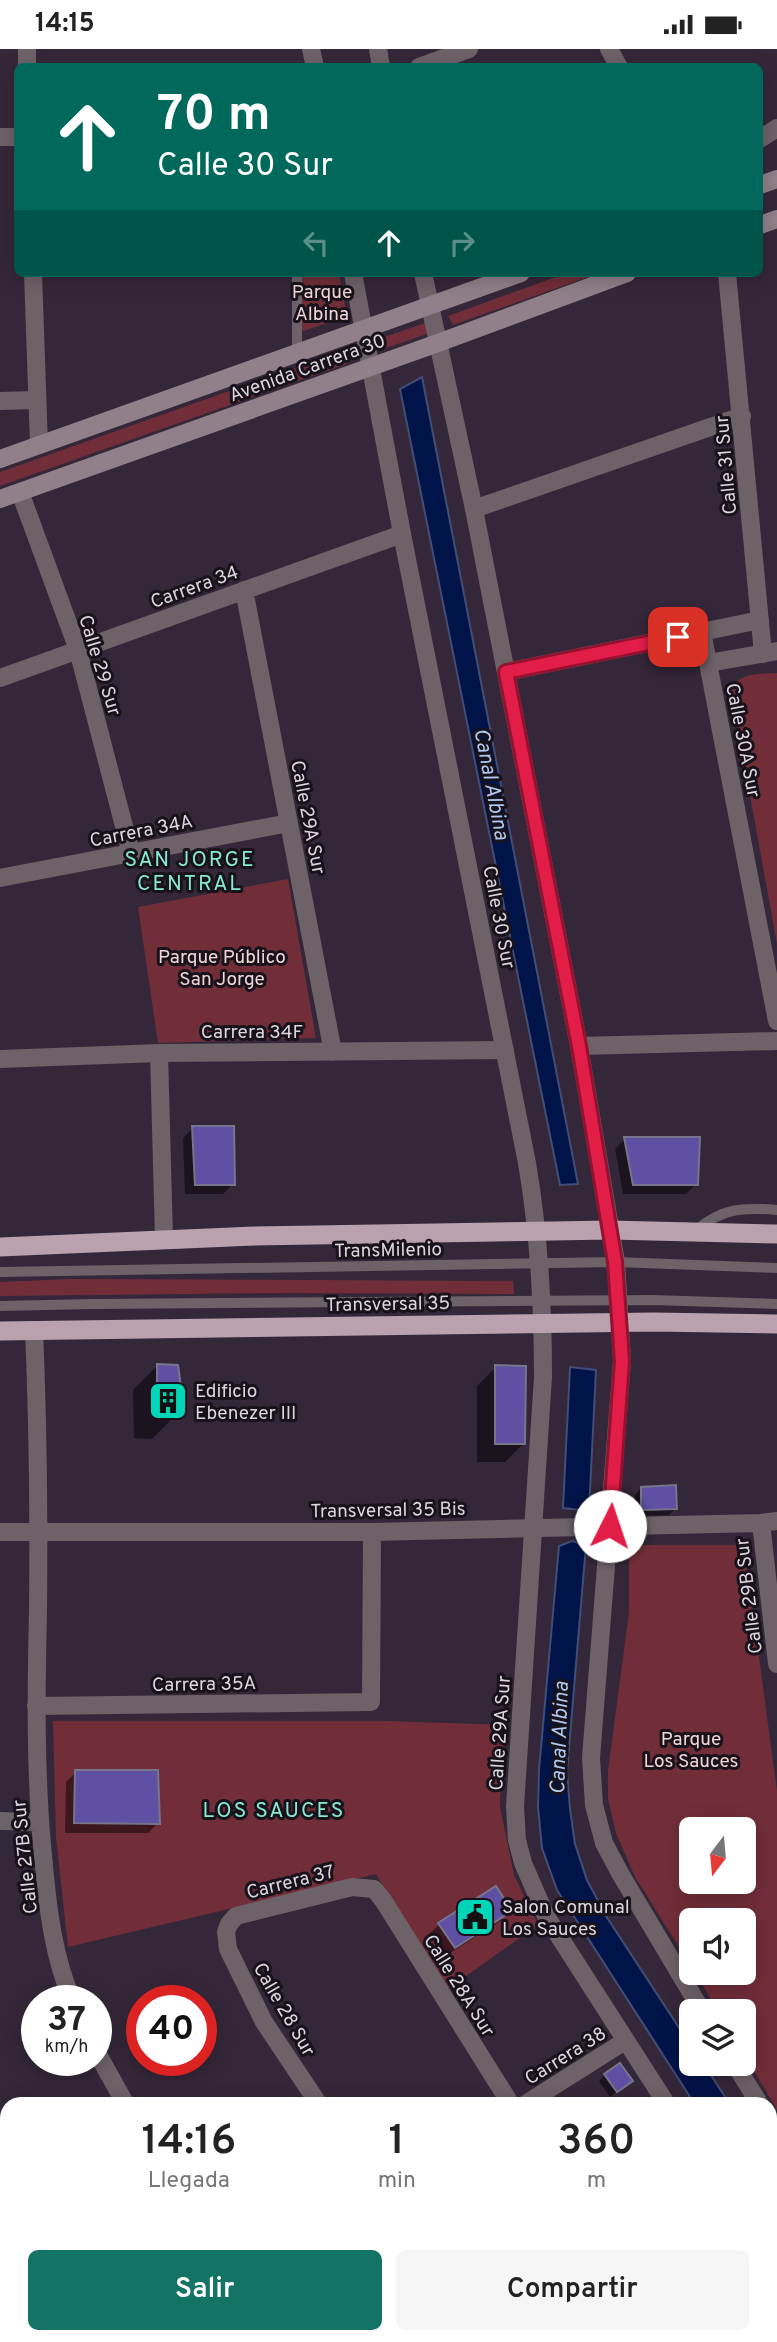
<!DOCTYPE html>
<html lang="es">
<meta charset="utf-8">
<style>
:root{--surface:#fff;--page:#f6f6f6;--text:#222;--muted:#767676;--accent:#137365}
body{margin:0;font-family:Overpass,sans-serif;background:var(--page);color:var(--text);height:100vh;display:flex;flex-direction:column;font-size:26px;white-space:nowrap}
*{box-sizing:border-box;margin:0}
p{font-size:23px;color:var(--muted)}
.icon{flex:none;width:38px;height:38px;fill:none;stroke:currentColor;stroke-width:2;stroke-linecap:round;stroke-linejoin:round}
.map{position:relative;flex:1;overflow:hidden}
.details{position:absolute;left:0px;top:2048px;width:777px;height:247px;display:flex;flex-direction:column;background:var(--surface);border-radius:21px 21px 0 0;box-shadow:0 4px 18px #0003}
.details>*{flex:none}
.hud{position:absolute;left:14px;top:14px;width:749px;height:214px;border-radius:10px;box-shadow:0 4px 18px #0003;background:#00695c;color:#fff;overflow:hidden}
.needle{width:46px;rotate:196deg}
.fabs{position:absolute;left:679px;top:1768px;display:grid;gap:14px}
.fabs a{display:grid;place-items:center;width:77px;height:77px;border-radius:10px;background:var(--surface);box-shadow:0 4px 18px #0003;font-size:35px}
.speed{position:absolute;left:21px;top:1936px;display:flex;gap:14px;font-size:35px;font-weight:700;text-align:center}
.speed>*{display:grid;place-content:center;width:91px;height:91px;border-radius:50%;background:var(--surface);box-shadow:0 4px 18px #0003;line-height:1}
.speed small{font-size:18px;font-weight:400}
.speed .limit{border:10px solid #d22;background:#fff;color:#111}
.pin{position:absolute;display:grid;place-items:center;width:60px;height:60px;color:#fff;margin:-30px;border-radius:14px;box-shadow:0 4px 10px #0006}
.me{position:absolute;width:77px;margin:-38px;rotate:4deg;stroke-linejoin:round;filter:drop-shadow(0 0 5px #0008)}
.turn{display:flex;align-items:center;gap:24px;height:147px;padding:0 28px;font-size:32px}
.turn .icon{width:91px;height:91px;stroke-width:2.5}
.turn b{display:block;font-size:49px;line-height:60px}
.lanes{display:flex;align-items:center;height:66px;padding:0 28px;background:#0003;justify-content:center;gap:35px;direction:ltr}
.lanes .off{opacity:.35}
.eta{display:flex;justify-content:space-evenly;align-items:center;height:119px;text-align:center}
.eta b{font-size:42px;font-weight:600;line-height:49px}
.button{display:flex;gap:14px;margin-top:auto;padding:14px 28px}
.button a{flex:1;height:80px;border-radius:10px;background:var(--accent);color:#fff;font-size:28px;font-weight:600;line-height:80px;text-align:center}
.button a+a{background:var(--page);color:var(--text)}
.status{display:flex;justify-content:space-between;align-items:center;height:49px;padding:0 35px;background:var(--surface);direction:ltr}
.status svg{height:19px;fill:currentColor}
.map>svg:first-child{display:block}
.green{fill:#712e39;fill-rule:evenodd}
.water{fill:#001449;stroke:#424e76;stroke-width:2}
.shadow{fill:#0007}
.building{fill:#5f50a3;stroke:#76758c;stroke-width:2}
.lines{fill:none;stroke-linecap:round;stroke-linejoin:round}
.service{stroke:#6d6268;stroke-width:10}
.minor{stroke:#6d6268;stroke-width:18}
.tertiary{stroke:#6d6268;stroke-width:18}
.secondary{stroke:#918089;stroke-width:18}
.primary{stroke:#ac97a2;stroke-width:18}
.trunk{stroke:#b9a1ae;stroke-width:19}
.route-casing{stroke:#92132f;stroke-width:18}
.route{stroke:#e11d48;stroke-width:12}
.labels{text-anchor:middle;stroke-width:6;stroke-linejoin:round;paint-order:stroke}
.park-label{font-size:19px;fill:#f1d5d7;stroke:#18121a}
.street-label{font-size:19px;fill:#ddd5e0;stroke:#18121a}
.poi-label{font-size:19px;fill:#ddd5e0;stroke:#18121a;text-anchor:start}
.water-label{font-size:21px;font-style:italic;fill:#b1c9f2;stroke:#18121a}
.neighbourhood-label{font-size:21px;letter-spacing:2px;fill:#86ead4;stroke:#18121a}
</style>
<div class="status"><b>14:15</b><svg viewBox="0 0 49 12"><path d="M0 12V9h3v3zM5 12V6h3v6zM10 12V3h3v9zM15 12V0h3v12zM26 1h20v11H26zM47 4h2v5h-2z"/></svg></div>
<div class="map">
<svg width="777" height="2293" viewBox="0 0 777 2293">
<rect width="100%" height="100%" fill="#342739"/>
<path class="green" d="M300 224H339L347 267 301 283Z
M567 224H599L453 276 448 267Z
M425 274 427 285 380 301 376 291Z
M345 301 349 314 0 437V423Z
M777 624V895L731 642C737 623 761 625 777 624Z
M288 830 316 989 158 994 138 858Z
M70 1230 513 1232 514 1245 290 1244 0 1247V1233Z
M629 1496H744L777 1742V2061L744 2005V1962H718L695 1923H744V1871H691V1917L635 1828 616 1784 608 1750V1722L629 1563ZM691 1780H744V1832H691Z
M53 1672H387L508 1676 501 1718 500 1758 514 1826 538 1876 445 1942 376 1825 68 1898 56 1788ZM496 1837 512 1862 455 1899 438 1873Z"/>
<path class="water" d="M422 328 578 1135 560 1136 400 340Z
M570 1318 596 1321 589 1462 563 1459Z
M572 1492 586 1496 567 1723 570 1760 575 1795 587 1831 606 1867 691 1997V2014H703L729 2054H694L557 1841 542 1799 538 1758 539 1721 559 1497Z"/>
<path class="shadow" d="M193 1079 233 1135 223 1145H185L183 1089Z
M625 1090 696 1135 686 1145H623L615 1100Z
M157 1317 177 1365 152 1390 134 1389 133 1341Z
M496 1318 524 1394 505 1413H477V1337Z
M641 1439 675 1460 669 1466 635 1467V1446Z
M76 1723 158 1774 148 1784H65L66 1733Z
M510 1862 500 1872 444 1908 429 1885 439 1876Z
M605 2026 630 2032 610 2048 599 2032Z
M7 2122V2153L0 2157V2126Z
M207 2287H246L250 2293H209Z"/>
<path class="building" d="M192 1077H234L235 1136H195Z
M624 1088H700L698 1136H633Z
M157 1315 178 1316 181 1338 178 1366 157 1365Z
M495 1316 526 1317 525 1395H495Z
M676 1436 677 1460 641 1461V1438Z
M75 1721H158L160 1775 74 1774Z
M496 1837 512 1862 455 1899 438 1874Z
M620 2014 633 2032 617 2043 604 2025Z
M7 2120V2150L3 2152 0 2148V2124Z
M221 2287H248L252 2293H225Z"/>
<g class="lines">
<path class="service" d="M297 224V304
M695 1182C722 1159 743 1158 777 1161
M0 1223 616 1213 777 1219
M0 1257 93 1255 652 1251 777 1255"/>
<path class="minor" d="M27 0V18
M609 0 619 18
M419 18 469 0
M0 88H18
M760 90 777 79
M33 224 39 396
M727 224 763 605
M0 352 36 351
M20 443 78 601 131 804
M474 460 742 367
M244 541 333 1003
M702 583 777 972
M708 614 777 602
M506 623 760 571
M0 629 402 485
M0 829 289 774
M579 997 777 992
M159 1004 164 1190
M0 1010 159 1004 505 1001
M34 1281C38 1374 39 1468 38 1562 36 1647 35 1732 44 1817 48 1862 54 1909 72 1951
M761 1474 777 1615
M0 1483H372L761 1474 777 1472
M36 1657 371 1653 372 1483
M0 1772 39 1773
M96 2002 125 2054
M318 2054 264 1973 228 1900 226 1883 229 1875 236 1867 352 1838 374 1840 383 1851 510 2054
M527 2054 625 1992
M271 2287 275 2293
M635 2287 639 2293
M150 2293 159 2287
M466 2293 475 2287"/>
<path class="tertiary" d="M311 0 315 18
M378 0 381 18
M353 224 402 485 527 1114C539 1184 543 1257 543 1328L515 1758 517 1791 523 1814 546 1867 666 2054
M423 224 474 460 579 997 616 1213 622 1312 591 1709 594 1756 604 1794 621 1826 702 1962
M734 2014 759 2054
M770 2072 777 2083
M770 2213 777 2223"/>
<path class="secondary" d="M760 136 777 130
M760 176 777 170
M0 410 521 224
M0 450 438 294 627 224"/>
<path class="primary" d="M0 2203 7 2214
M53 2287 57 2293"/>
<path class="trunk" d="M0 1198 254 1187 610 1181 777 1185
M0 1282 654 1273 777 1275"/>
</g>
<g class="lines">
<g class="route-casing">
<path id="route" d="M610 1477 622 1312 615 1213 579 997 506 623 678 588"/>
</g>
<use href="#route" class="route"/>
</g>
<defs>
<g id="building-square" transform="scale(2.0125)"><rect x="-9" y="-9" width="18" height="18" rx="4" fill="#00d5b7" stroke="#18121a"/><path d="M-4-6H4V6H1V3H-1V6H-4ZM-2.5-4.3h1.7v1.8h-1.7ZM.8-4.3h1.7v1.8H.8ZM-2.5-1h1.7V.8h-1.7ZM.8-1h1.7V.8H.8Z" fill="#111"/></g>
<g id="civic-square" transform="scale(2.0125)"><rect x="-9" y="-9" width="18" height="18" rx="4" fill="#00d5b7" stroke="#18121a"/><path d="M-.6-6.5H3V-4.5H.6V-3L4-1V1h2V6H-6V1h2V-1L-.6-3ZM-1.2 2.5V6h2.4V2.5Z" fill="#111"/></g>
</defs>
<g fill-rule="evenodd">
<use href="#building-square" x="168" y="1352"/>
<use href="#civic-square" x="475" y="1868"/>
</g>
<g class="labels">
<g class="park-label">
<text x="322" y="249">Parque<tspan x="322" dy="22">Albina</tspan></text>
<text x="222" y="914">Parque Público<tspan x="222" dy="22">San Jorge</tspan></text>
<text x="691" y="1696">Parque<tspan x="691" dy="22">Los Sauces</tspan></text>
</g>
<g class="street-label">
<text transform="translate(307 318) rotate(-20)" y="7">Avenida Carrera 30</text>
<text transform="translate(725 416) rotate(-95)" y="7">Calle 31 Sur</text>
<text transform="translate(194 537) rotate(-20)" y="7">Carrera 34</text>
<text transform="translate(101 616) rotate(73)" y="7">Calle 29 Sur</text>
<text transform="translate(744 691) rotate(79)" y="7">Calle 30A Sur</text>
<text transform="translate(309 768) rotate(79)" y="7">Calle 29A Sur</text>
<text transform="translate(141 781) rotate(-11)" y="7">Carrera 34A</text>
<text transform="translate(500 868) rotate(79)" y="7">Calle 30 Sur</text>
<text x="252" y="989">Carrera 34F</text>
<text transform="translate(388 1200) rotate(-1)" y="7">TransMilenio</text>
<text transform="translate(388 1254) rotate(-1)" y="7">Transversal 35</text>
<text transform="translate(388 1460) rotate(-1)" y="7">Transversal 35 Bis</text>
<text transform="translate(748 1547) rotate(-97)" y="7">Calle 29B Sur</text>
<text transform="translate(204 1634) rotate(-1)" y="7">Carrera 35A</text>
<text transform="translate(499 1684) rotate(-86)" y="7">Calle 29A Sur</text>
<text transform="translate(24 1808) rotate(-96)" y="7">Calle 27B Sur</text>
<text transform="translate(290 1832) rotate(-14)" y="7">Carrera 37</text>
<text transform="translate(460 1936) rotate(58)" y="7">Calle 28A Sur</text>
<text transform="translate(285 1960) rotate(60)" y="7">Calle 28 Sur</text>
<text transform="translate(565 2006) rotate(-32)" y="7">Carrera 38</text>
</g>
<g class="poi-label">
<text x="195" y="1348">Edificio<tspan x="195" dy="22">Ebenezer III</tspan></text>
<text x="502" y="1864">Salon Comunal<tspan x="502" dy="22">Los Sauces</tspan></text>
</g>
<g class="water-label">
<text transform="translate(492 735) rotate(79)" y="7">Canal Albina</text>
<text transform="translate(559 1689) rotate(-88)" y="7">Canal Albina</text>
</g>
<g class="neighbourhood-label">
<text x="190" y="817">SAN JORGE<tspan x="190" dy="24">CENTRAL</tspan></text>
<text x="274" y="1768">LOS SAUCES</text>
</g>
</g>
</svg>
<div class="fabs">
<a><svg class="needle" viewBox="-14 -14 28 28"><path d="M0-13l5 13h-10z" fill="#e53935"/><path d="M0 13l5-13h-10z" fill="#767676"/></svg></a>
<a><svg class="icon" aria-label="sound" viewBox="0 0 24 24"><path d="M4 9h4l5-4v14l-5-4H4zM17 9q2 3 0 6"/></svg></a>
<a><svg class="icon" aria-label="layers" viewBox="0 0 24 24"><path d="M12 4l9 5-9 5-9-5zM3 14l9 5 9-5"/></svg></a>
</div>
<div class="speed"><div>37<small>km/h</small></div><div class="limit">40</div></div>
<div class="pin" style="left:678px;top:588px;background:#d93025"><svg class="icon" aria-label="arrive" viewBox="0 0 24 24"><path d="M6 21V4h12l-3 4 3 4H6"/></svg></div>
<svg class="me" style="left:610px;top:1477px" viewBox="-20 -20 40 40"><circle r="19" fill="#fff"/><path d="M0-13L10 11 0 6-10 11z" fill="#e11d48"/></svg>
<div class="hud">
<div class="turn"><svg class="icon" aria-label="ahead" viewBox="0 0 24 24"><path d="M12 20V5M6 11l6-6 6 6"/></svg><div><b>70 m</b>Calle 30 Sur</div></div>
<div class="lanes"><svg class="icon off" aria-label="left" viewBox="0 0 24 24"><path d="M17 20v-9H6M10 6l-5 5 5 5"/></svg><svg class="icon" aria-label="ahead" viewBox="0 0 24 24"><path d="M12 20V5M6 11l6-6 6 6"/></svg><svg class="icon off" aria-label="right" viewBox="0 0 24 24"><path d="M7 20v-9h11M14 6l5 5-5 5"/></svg></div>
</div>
<section class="details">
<div class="eta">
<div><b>14:16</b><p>Llegada</p></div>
<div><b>1</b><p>min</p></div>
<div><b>360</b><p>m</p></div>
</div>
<div class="button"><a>Salir</a><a>Compartir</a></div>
</section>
</div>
